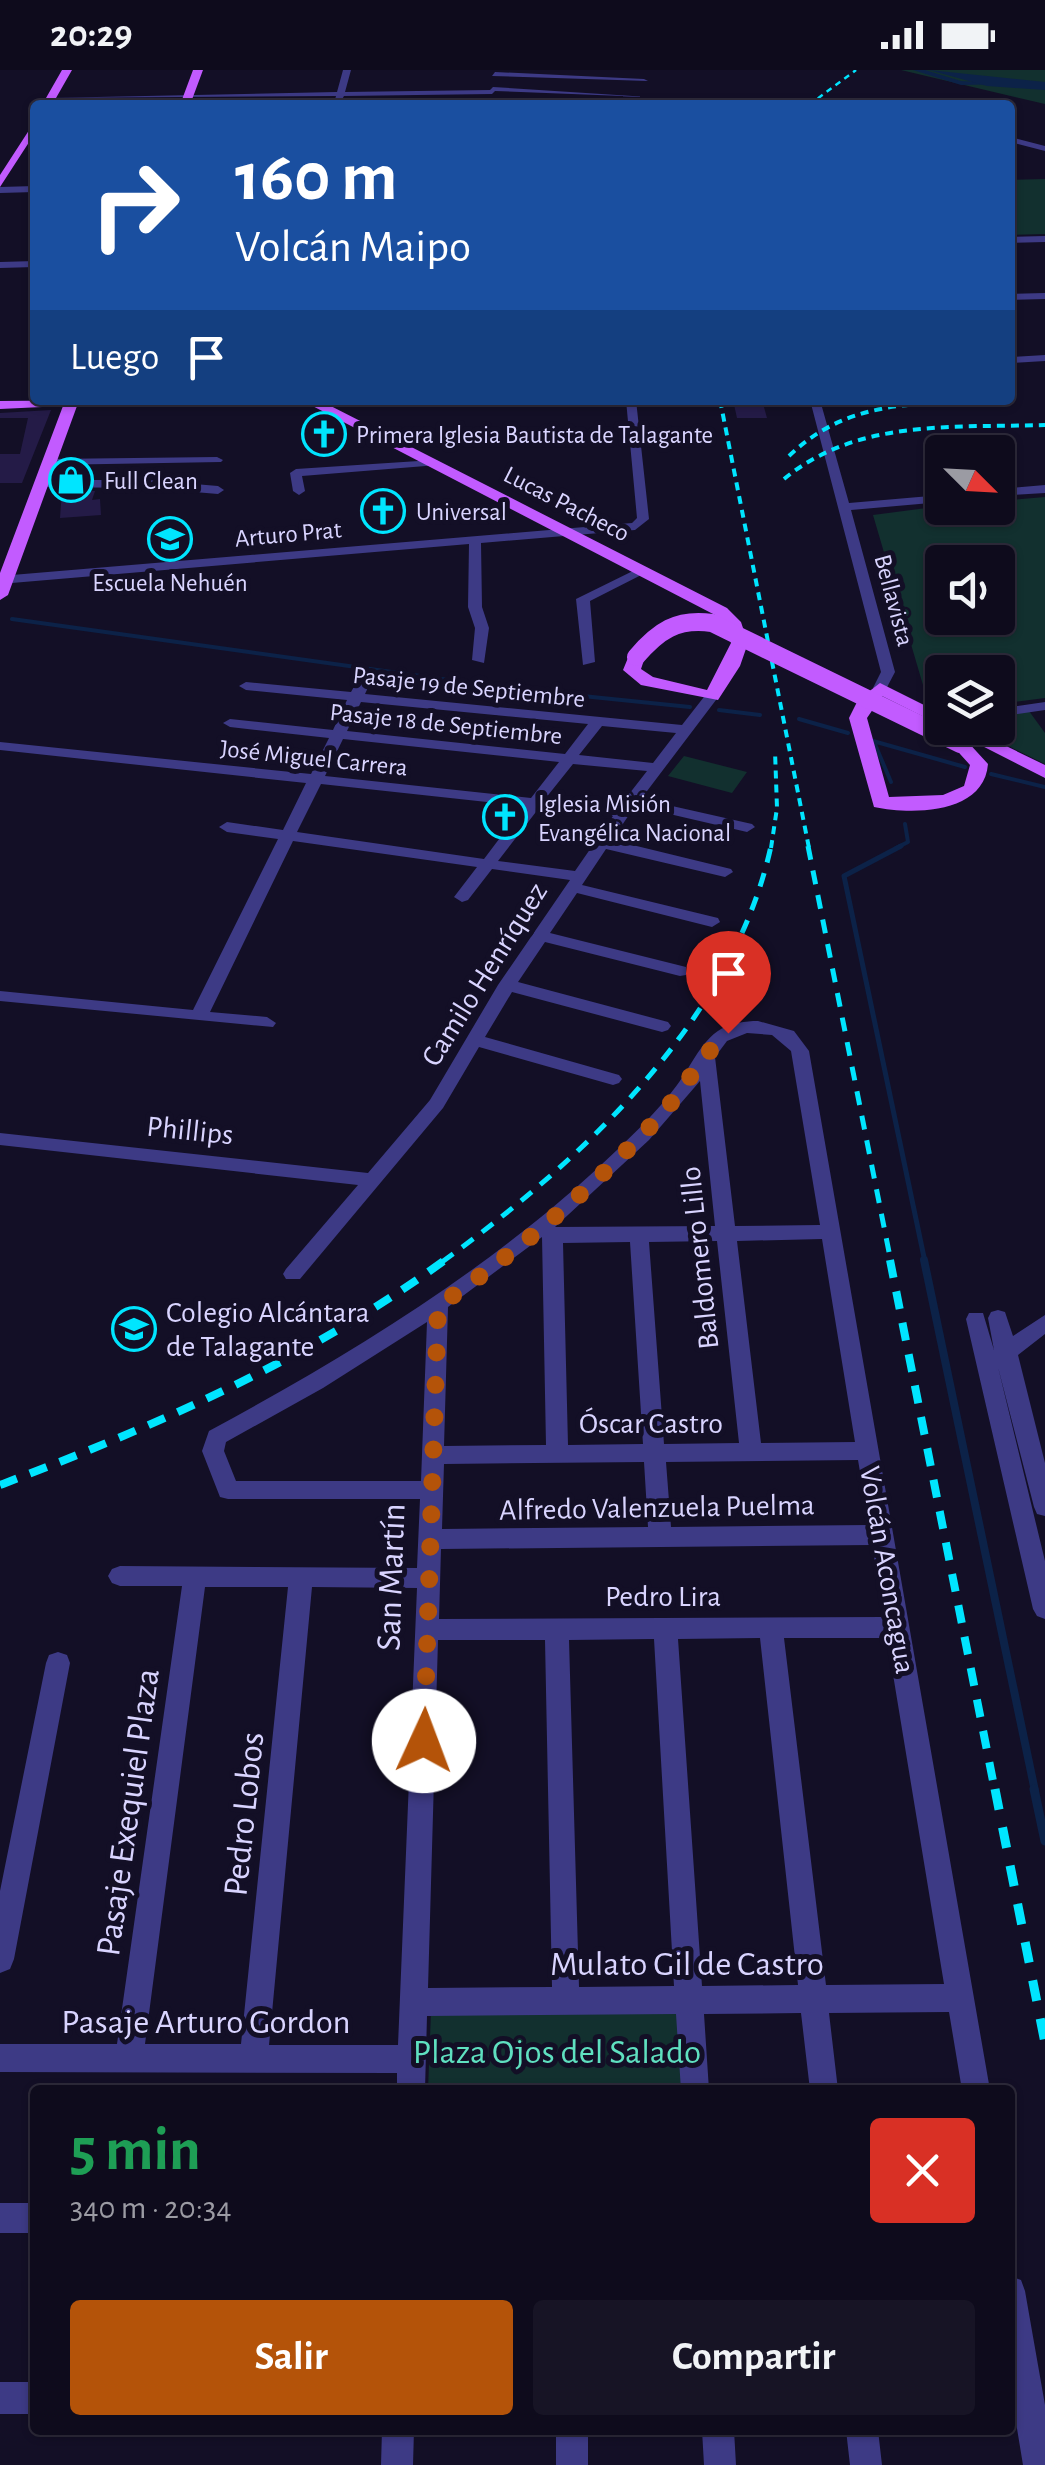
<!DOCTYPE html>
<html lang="es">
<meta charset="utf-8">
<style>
:root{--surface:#0e0b1c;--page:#171425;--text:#f1f3f6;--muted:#9b9ba3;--line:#2e2b3b;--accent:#b45309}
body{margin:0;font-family:"Alegreya Sans",sans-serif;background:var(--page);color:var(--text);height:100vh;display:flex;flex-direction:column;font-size:38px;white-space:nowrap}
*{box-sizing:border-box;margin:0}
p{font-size:32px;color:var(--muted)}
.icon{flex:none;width:55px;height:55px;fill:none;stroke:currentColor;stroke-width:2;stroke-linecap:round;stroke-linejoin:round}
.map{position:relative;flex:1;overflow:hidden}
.side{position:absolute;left:30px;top:2015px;width:985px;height:350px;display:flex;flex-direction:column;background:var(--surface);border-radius:10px;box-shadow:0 2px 8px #0004,0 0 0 2px var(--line)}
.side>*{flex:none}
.guide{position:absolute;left:30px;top:30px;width:985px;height:305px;border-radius:10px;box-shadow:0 2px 8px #0004,0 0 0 2px var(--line);background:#1a4fa0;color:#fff;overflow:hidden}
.needle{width:65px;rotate:114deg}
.buttons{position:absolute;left:925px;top:365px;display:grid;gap:20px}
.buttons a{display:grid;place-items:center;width:90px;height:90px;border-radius:10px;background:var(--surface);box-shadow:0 2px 8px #0004,0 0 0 2px var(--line);font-size:50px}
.pin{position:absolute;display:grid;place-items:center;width:85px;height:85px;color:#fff;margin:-102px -42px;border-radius:50% 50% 50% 0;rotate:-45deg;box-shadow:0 0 10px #0007}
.pin .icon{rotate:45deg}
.me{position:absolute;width:110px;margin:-55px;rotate:2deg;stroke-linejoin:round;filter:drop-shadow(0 0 8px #0008)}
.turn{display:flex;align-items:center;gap:35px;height:210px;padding:0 40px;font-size:45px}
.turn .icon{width:130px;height:130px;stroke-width:2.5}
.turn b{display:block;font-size:70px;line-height:85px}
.then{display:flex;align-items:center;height:95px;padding:0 40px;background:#0003;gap:20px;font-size:38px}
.round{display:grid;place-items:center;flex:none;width:105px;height:105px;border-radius:10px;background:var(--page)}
.headline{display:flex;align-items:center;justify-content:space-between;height:170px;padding:0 40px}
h1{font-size:60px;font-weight:700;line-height:75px;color:#1e9e55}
.primary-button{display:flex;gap:20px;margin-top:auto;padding:20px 40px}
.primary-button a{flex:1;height:115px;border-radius:10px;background:var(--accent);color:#fff;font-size:40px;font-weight:700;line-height:115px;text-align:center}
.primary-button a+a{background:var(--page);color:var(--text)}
.status{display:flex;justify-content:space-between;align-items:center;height:70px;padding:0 50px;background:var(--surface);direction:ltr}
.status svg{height:28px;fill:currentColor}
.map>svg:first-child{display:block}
.green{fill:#12302f;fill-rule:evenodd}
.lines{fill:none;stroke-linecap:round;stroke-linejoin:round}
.stream-far3{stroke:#0c2248;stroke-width:4}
.stream-far2{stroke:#0c2248;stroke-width:5}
.stream-far1{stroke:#0c2248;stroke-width:8}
.stream{stroke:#0c2248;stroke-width:9}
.canal{fill:#0c2248;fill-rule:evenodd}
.river{fill:#0c2248;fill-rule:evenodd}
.building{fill:#241b47}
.minor{fill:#3d3a85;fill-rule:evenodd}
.major{fill:#c25bff;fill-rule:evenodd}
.rail-far4{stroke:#00e5ff;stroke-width:2.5;stroke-dasharray:6 5;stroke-linecap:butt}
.rail-far3{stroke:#00e5ff;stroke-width:4;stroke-dasharray:8 6;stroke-linecap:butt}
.rail-far2{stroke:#00e5ff;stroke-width:5;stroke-dasharray:14 11;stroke-linecap:butt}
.rail-far1{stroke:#00e5ff;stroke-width:8;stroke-dasharray:18 14;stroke-linecap:butt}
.rail{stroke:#00e5ff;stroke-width:9;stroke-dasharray:21 18;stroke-linecap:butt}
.major-bridge{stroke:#c25bff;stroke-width:18}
.route{stroke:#b45309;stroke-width:18;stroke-dasharray:0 32.4}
.labels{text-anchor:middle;stroke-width:10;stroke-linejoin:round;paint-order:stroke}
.far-poi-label{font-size:25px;fill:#d9d4ff;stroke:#130f26;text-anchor:start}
.far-street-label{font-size:25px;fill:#d9d4ff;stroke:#130f26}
.street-label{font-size:30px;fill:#d9d4ff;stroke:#130f26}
.poi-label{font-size:30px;fill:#d9d4ff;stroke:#130f26;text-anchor:start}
.near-street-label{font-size:35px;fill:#d9d4ff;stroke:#130f26}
.near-park-label{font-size:35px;fill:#5fe0c0;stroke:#130f26}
</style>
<div class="status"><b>20:29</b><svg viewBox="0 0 49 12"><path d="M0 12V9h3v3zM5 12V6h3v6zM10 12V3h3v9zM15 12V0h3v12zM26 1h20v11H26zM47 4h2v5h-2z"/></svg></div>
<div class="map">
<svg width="1045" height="2395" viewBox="0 0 1045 2395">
<rect width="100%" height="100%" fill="#130f26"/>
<path class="green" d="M901 0H1045V34Z
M1045 109V164L1010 165V110Z
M1045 427V628L998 634V602H942V627L923 615 873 445 942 436 998 438V431ZM942 492H998V548H942Z
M1029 641 1045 663V694L972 658H998V646Z
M684 686 747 702 732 723 668 706Z
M431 1942H681L685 2020H428Z"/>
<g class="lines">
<path class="stream-far3" d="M12 549 514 619 690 637
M719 640 760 645
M799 649 848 663
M873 671 965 697
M874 672 891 712
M991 704 1045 717
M896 778 908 772 905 754"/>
<path class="stream-far2" d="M901 776 844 806 925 1192"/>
<path class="stream-far1" d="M924 1190 1035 1721"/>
<path class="stream" d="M1034 1719 1045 1771"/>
<path class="canal" d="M913 0H925L961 11 1012 14 961 15Z"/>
<path class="river" d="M929 0 1045 12V20L987 16Z"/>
</g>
<path class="building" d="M733 330H762L767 348H737Z
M51 340 22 413H0V384H20L28 348H0V343Z
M62 421H95L92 430 100 429 101 445 60 448Z
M392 430 396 450 373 452 370 431Z"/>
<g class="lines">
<path class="minor" d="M343 0H351L345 22 490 20 493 17 648 27 495 21 492 24 344 26 339 35 334 33 336 26 47 28 337 22Z
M495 2 644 9 648 11 492 6Z
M1010 67 1045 76V81L1010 72Z
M35 116V122L0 123V117Z
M1045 166V172L1010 173V167Z
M35 191V197L0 198V192Z
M1045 223V229L1010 230V224Z
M1045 285V291L1010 293V287Z
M626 330H636L649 449 635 460 481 473 482 537 489 558 484 593 472 590 475 558 468 537 469 474 0 514V506L632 453 637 448Z
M810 330H820L849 433 942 425V432L851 440 895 602 885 621 873 618 881 602Z
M217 387 223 390 221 392 50 395 44 392 50 389Z
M434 390 438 391V395L302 406 305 421 299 425 293 421 290 403 296 399Z
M41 410H147L218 416 224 420 218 424 147 418 37 417 35 414Z
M1045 415V423L998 426V419Z
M641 497 651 500 590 531 595 592 583 595 576 529Z
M364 607 371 611 365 624 682 655 707 623H717L719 626 641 729 752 754 755 757 747 762 635 736 612 770 731 799 733 802 725 807 606 779 582 815 718 848 720 852 712 857 577 823 550 863 686 897V905L680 906 545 872 518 912 668 952 671 956 668 960 662 962 512 922 485 967 619 1005 622 1009 619 1013 613 1015 479 977 443 1038 300 1209H286L283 1204 286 1199 358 1115 0 1075V1063L368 1103 430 1030 498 915 570 810 492 799 468 830 462 832 454 827 477 797 293 771 210 942 267 947 276 953 273 957 0 931V921L193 940 278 769 227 762 219 757 227 752 283 760 306 713 0 680V672L311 704 329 668 230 657 223 653 230 649 333 660 347 630 246 620 239 616 246 612 351 622 359 608ZM361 632 588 654 565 684 347 661ZM602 656 676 663 653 693 579 685ZM343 669 559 692 531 728 325 706ZM573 694 647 701 619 737 545 729ZM321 714 524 736 484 789 297 762ZM539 738 613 746 575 801 498 791Z
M1045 632V640L998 647V639Z
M758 951 794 961 809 981 990 2020H962L949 1942 829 1943 838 2020H810L801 1943 704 1944 709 2020H681L676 1944 427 1946 425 2020H397V2003L0 2002V1974H117L182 1516H120L112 1513 108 1506 112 1499 120 1496 417 1498 420 1429H228L220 1427 202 1381 209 1361C355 1282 497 1195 617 1080 637 1061 657 1041 674 1019 689 1001 700 971 721 959 732 953 745 951 758 951ZM747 963 772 965 791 981 820 1155 735 1156 715 987 727 971ZM700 1011 715 1156 555 1157 649 1070ZM542 1167 546 1375 444 1376 448 1237ZM822 1169 855 1372 761 1373 737 1171ZM717 1171 739 1373 664 1374 649 1172ZM630 1172 643 1374 568 1375 563 1173ZM427 1252 421 1411H236L224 1381 226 1372 323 1318ZM858 1390 869 1455 671 1457 666 1392ZM644 1392 648 1457 442 1459 444 1394ZM872 1475 884 1547 439 1549 441 1479ZM205 1517H288L241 1974H145ZM312 1517 417 1518 398 1975H269ZM760 1568 798 1915 702 1916 678 1569ZM784 1568H887L944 1914 826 1915ZM654 1569 674 1916 579 1917 569 1570ZM438 1570H545L552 1917 428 1918Z
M998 1240 1005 1242 1013 1266 1045 1245V1264L1018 1285 1045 1393V1446L1037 1444 1034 1437 998 1297 1045 1491V1549L1037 1546 1033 1539 966 1249 969 1243H983L994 1280 988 1248 991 1242Z
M58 1582 67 1585 70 1593 14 1889 10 1899 0 1903V1821L46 1593 49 1585Z
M0 2133H35V2163H0Z
M1010 2206 1021 2210 1025 2221 1045 2335V2395H1023L1010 2316Z
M0 2312H35V2344H0Z
M382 2360H414L413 2395H381Z
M556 2360H588V2395H556Z
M702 2360H734L736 2395H704Z
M846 2360H878L882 2395H850Z"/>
<path class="major" d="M62 0H72L52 35H42Z
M193 0H203L190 35H180Z
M35 51V63L0 117V105Z
M116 330 109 334 77 336 8 525 0 530V503L63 336 0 339V331Z
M301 330H319L727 538 741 552 748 573 740 596 718 630 641 615 623 600 630 583 636 582 645 587 641 599 653 607 707 620 731 573 726 555 715 545Z
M880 613 942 644V656L882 626 867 648 889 727 943 725 964 716 970 695 951 674 960 669 966 670 988 694C984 744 913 745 874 737L849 648 858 630Z
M947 658H969L1045 695V708Z"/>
<path class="rail-far4" d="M809 35 856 0"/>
<path class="rail-far3" d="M720 330 809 778
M789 386C836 341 886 335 948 332
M784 409C858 348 955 358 1045 355
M771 778 777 738 775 681"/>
<path class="rail-far2" d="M808 776 891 1192
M442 1192C580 1092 733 951 771 776"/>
<path class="rail-far1" d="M890 1190 995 1721
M0 1415C156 1356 309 1289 445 1190"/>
<path class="rail" d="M995 1719 1045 1973"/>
<path class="major-bridge" d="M636 587C658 561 677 548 712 553L960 674"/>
</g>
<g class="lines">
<path class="route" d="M424 1671 438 1236C518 1181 594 1117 660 1046 680 1025 709 975 728 963"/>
</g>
<defs>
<g id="church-ring" transform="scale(2.25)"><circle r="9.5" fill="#130f26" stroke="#00e5ff" stroke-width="1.5"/><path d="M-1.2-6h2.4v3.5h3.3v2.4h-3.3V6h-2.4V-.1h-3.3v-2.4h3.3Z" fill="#00e5ff"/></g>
<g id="shop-ring" transform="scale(2.25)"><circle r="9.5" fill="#130f26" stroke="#00e5ff" stroke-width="1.5"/><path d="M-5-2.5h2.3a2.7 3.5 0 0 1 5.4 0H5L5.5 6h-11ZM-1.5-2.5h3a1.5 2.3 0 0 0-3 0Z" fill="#00e5ff"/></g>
<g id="school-ring" transform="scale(2.25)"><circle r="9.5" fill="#130f26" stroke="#00e5ff" stroke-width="1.5"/><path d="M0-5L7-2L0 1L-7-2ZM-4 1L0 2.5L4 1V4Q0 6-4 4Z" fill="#00e5ff"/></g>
</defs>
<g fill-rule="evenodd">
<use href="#church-ring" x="324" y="364"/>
<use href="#shop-ring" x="71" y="410"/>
<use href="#church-ring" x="383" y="441"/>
<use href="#school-ring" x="170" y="469"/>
<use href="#church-ring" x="505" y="747"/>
<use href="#school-ring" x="134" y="1259"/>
</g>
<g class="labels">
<g class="far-poi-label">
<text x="356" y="373">Primera Iglesia Bautista de Talagante</text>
<text x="104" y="419">Full Clean</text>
<text x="416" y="450">Universal</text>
<text x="170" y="521" text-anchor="middle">Escuela Nehuén</text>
<text x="538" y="742">Iglesia Misión<tspan x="538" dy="29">Evangélica Nacional</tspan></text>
</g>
<g class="far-street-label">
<text transform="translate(567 433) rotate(27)" y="9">Lucas Pacheco</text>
<text transform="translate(288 463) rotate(-5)" y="9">Arturo Prat</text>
<text transform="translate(895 530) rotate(75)" y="9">Bellavista</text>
<text transform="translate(469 616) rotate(6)" y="9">Pasaje 19 de Septiembre</text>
<text transform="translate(446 653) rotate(6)" y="9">Pasaje 18 de Septiembre</text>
<text transform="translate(314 687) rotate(6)" y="9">José Miguel Carrera</text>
</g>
<g class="street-label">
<text transform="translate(484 904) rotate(-58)" y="10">Camilo Henríquez</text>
<text transform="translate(190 1060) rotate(6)" y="10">Phillips</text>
<text transform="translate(699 1188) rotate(-96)" y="10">Baldomero Lillo</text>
<text x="651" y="1363">Óscar Castro</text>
<text transform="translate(657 1437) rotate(-1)" y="10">Alfredo Valenzuela Puelma</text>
<text transform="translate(888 1500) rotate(80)" y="10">Volcán Aconcagua</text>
<text x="663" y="1536">Pedro Lira</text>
</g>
<g class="poi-label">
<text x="166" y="1252">Colegio Alcántara<tspan x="166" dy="34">de Talagante</tspan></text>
</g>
<g class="near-street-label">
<text transform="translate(390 1507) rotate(-88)" y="12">San Martín</text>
<text transform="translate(127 1742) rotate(-82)" y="12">Pasaje Exequiel Plaza</text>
<text transform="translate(243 1744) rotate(-84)" y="12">Pedro Lobos</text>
<text x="687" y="1905">Mulato Gil de Castro</text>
<text x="206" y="1963">Pasaje Arturo Gordon</text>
</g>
<g class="near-park-label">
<text x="557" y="1993">Plaza Ojos del Salado</text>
</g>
</g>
</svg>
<div class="buttons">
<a><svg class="needle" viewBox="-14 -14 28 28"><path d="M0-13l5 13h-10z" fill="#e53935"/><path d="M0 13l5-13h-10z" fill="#9b9ba3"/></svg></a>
<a><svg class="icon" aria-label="sound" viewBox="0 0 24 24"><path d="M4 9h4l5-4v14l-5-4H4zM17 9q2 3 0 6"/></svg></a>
<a><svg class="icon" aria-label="layers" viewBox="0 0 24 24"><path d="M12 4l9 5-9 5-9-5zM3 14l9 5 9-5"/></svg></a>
</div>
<div class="pin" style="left:728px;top:963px;background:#d93025"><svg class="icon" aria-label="arrive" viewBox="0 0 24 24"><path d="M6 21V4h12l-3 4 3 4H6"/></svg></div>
<svg class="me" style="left:424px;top:1671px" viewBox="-20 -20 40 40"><circle r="19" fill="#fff"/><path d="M0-13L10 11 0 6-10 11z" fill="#b45309"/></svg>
<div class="guide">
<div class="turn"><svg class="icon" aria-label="right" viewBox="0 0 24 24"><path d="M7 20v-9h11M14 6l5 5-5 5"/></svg><div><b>160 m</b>Volcán Maipo</div></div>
<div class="then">Luego<svg class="icon" aria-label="arrive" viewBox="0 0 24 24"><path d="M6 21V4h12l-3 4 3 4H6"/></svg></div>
</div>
<section class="side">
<div class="headline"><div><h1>5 min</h1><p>340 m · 20:34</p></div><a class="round" style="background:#d93025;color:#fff"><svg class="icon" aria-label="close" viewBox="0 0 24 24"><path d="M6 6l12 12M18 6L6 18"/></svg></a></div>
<div class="primary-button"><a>Salir</a><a>Compartir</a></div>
</section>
</div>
